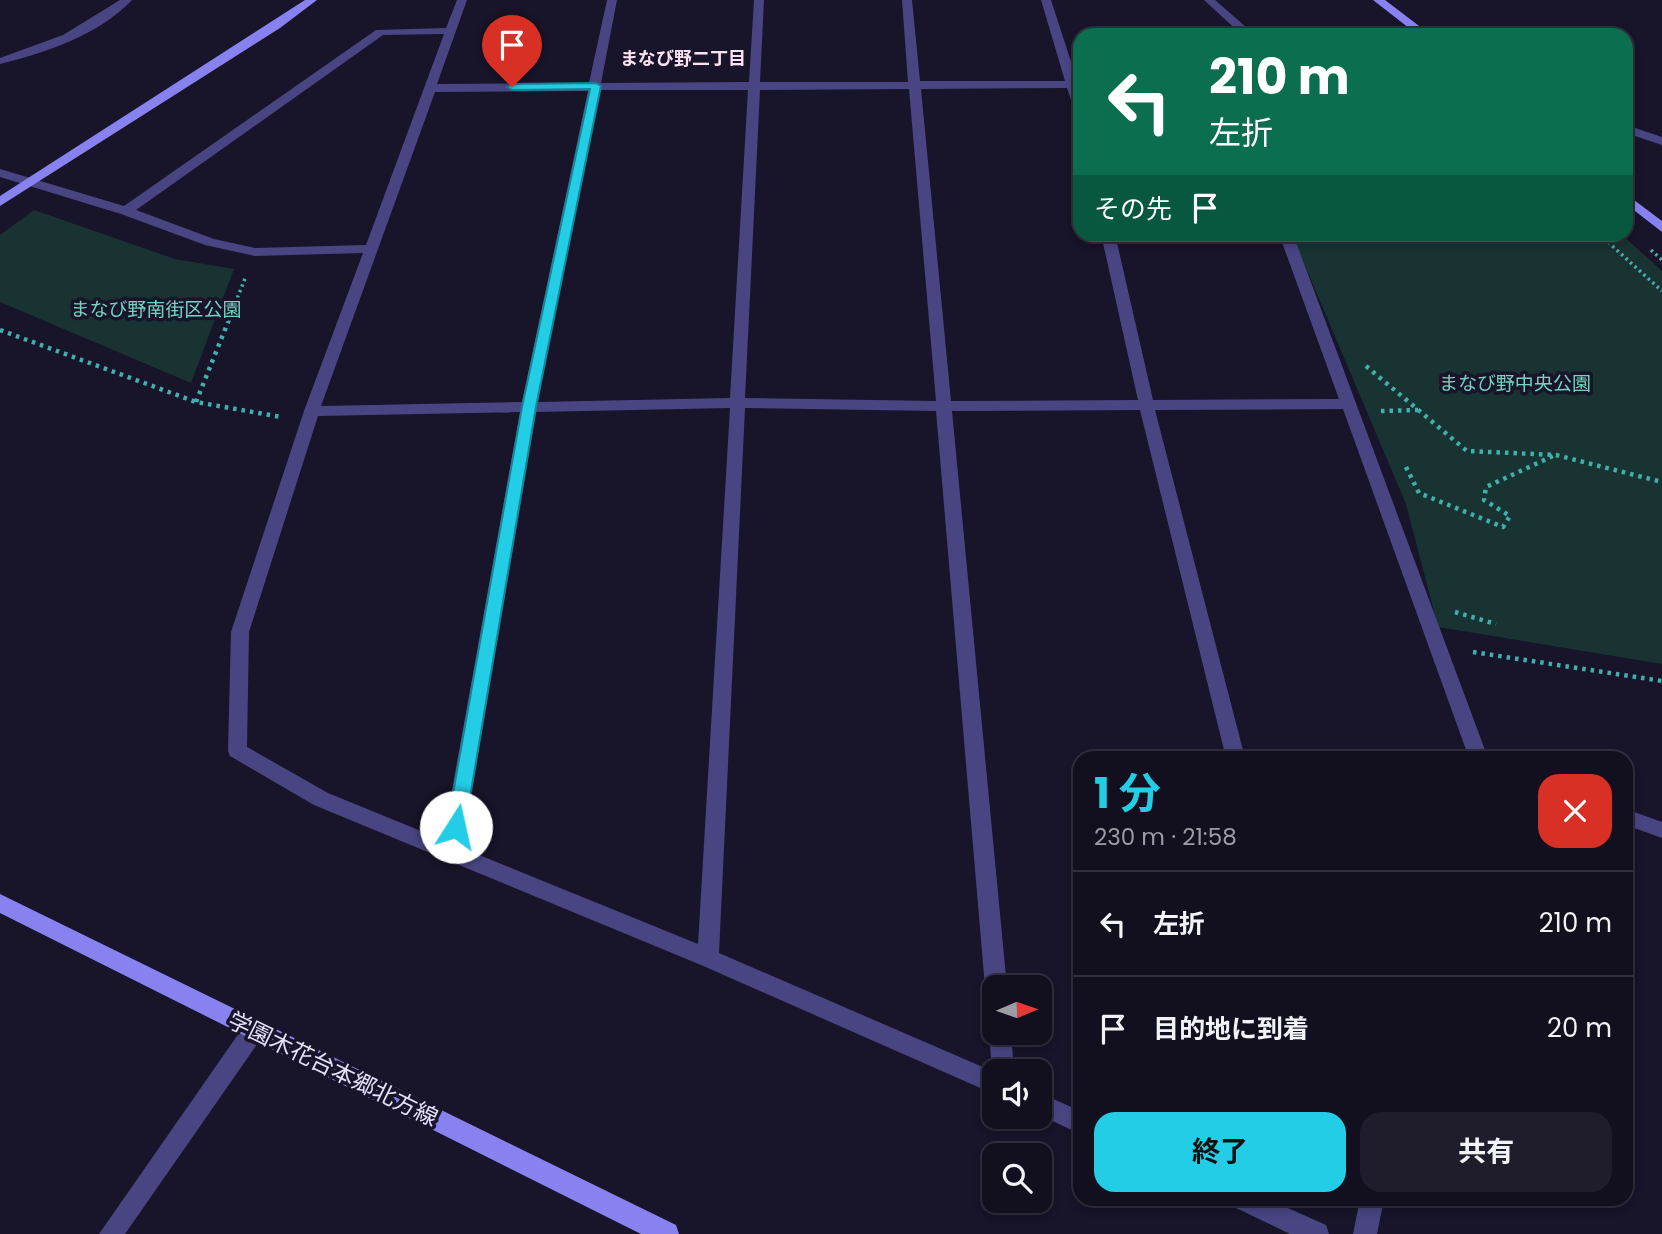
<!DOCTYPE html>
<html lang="ja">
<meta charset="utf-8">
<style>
:root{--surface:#120f1f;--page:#1f1d2c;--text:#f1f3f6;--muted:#9c9ca4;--line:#312f3d;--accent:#22cde5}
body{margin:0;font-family:Poppins,"Noto Sans JP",sans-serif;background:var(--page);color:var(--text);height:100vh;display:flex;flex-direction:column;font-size:26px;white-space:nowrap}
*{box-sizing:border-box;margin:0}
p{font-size:23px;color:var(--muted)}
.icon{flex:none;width:38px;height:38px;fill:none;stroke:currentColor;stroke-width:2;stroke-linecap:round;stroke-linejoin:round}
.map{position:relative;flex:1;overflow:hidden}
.side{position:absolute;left:1073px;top:751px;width:560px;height:455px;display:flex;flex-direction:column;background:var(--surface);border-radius:21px;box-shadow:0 4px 10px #0003,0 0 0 2px var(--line)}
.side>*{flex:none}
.banner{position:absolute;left:1073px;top:28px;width:560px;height:214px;border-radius:21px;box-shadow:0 4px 10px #0003,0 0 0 2px var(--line);background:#0b6e4f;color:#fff;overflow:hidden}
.needle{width:46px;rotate:88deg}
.controls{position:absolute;left:982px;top:975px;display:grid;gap:14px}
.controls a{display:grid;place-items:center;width:70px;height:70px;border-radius:14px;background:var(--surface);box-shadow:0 4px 10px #0003,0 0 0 2px var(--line);font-size:35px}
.pin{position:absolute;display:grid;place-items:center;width:60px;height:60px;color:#fff;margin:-72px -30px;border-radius:50% 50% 50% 0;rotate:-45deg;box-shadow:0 0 7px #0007}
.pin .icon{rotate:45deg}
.me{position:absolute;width:77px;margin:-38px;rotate:10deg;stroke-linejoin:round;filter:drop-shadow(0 0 5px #0008)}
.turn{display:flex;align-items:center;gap:24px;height:147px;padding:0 21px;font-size:32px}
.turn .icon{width:91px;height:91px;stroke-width:2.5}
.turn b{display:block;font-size:49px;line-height:60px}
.then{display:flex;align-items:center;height:66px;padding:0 21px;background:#0003;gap:14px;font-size:26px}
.round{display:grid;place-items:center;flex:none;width:74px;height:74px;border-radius:21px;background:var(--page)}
.summary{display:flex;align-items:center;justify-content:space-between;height:119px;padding:0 21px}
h1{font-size:42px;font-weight:700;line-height:52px;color:var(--accent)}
.action{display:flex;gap:14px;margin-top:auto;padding:14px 21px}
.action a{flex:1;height:80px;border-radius:21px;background:var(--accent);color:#111;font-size:28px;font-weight:700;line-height:80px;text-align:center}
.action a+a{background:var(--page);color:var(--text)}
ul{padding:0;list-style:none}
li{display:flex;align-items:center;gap:21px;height:105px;padding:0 21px;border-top:2px solid var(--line)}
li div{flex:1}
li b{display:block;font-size:26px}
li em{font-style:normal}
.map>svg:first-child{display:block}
.green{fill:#183332}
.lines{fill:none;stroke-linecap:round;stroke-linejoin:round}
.path-far1{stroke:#40b0ac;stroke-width:3.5;stroke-dasharray:2.5 3.5;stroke-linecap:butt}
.path{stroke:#40b0ac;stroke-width:4.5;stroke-dasharray:3.5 5;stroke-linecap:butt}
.street{fill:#494583;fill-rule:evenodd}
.secondary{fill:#8882f0;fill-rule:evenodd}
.route{fill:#22cde5;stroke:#168595;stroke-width:2}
.labels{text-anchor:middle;stroke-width:7;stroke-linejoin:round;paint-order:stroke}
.far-neighbourhood-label{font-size:18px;font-weight:bold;fill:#fce2f2;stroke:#181429}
.park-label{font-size:19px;fill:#73d5bf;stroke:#181429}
.near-street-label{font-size:23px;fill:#e4e0fb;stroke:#181429}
</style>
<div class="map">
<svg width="1662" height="1234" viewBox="0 0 1662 1234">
<rect width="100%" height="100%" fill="#181429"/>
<path class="green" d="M34 210 175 259 234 269 191 383 0 302V235Z
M1292 235H1622L1662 271V664L1438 627 1406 504Z"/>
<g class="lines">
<path class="path-far1" d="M1599 234 1662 291
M1651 250 1662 260
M233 309 246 276"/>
<path class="path" d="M0 330 196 402 281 417
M1366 366 1467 451 1556 455 1662 482
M196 402 234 307
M1381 411 1418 410
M1406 467 1419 493 1503 527 1510 516 1484 500 1486 487 1555 455
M1455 612 1496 624
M1473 652 1662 681"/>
<path class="street" d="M120 0H132C99 35 45 53 0 64V58L63 35Z
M457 0H467L437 84 589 83 607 0H617L601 83 749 82 754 0H764L760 82H908L902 0H912L920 81H1065L1041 0H1051L1077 80H1080V113L1074 109 1067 88 921 89 951 401 1138 400 1101 234H1115L1153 400 1339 399 1279 234H1293L1488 758H1469L1343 409 1155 410 1245 758H1226L1140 410 952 411 1007 987H994V996L988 994 985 987 936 411 745 408 719 953 992 1071 989 1032 992 1025 994 1032H1011L1014 1071H994V1094L701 965 314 805 230 756 228 751 231 632 304 411 363 253 255 256 205 245 121 214 0 177V169L124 206 376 30 446 28ZM444 34 366 245 255 248 214 239 136 210 383 35ZM909 89 936 401 745 398 760 90ZM599 90H748L730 398 538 402ZM588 91 522 402 321 406 435 92ZM730 408 698 944 462 848 536 412ZM520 412 443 840 328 793 247 747 249 632 318 416Z
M1204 0H1215L1255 35H1242Z
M1626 125 1662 137V145L1626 133Z
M1626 809 1662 822V838L1626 825Z
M254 1020 262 1023 265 1030 262 1037 125 1234H99L246 1023Z
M1040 1093 1080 1111V1134L1040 1115Z
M1230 1199H1268L1326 1225 1329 1234H1290L1234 1207Z
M1360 1199H1384L1377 1234H1353Z"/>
<path class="secondary" d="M305 0H317L280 28 0 206V196Z
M1373 0H1385L1431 35H1418Z
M1626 194 1662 221V232L1626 204Z
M0 894 676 1225 679 1234H641L0 913Z"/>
</g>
<path class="route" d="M596 83 601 86 536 407 465 827 462 833 456 835 450 833 447 827 522 407 590 89 512 90 507 87 512 84Z"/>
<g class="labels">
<g class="far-neighbourhood-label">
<text x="683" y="65">まなび野二丁目</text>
</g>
<g class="park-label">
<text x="156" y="316">まなび野南街区公園</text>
<text x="1515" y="390">まなび野中央公園</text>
</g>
<g class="near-street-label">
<text transform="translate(333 1069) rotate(26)" y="8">学園木花台本郷北方線</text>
</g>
</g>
</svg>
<div class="controls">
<a><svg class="needle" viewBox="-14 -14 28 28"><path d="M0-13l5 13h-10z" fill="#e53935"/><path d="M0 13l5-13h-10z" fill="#9c9ca4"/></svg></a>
<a><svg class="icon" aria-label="sound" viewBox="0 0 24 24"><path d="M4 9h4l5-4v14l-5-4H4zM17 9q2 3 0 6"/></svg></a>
<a><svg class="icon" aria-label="search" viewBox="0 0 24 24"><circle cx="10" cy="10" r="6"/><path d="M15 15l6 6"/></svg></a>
</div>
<div class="pin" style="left:512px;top:87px;background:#d93025"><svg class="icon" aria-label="arrive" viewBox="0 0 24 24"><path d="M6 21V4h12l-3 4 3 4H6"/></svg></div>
<svg class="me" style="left:456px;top:827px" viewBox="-20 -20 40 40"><circle r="19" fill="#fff"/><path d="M0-13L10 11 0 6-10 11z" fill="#22cde5"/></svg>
<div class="banner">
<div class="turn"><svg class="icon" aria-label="left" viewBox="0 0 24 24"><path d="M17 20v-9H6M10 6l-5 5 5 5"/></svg><div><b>210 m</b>左折</div></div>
<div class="then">その先<svg class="icon" aria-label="arrive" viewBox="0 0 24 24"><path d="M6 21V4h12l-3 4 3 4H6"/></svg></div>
</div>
<section class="side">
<div class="summary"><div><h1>1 分</h1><p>230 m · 21:58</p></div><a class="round" style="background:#d93025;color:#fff"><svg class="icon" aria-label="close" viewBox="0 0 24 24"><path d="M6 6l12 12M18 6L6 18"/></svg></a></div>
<ul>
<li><svg class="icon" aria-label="left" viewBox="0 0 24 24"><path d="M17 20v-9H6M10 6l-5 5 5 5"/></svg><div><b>左折</b></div><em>210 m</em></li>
<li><svg class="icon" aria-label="arrive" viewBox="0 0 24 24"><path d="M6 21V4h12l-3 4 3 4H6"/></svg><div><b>目的地に到着</b></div><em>20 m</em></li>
</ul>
<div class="action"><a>終了</a><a>共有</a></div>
</section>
</div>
